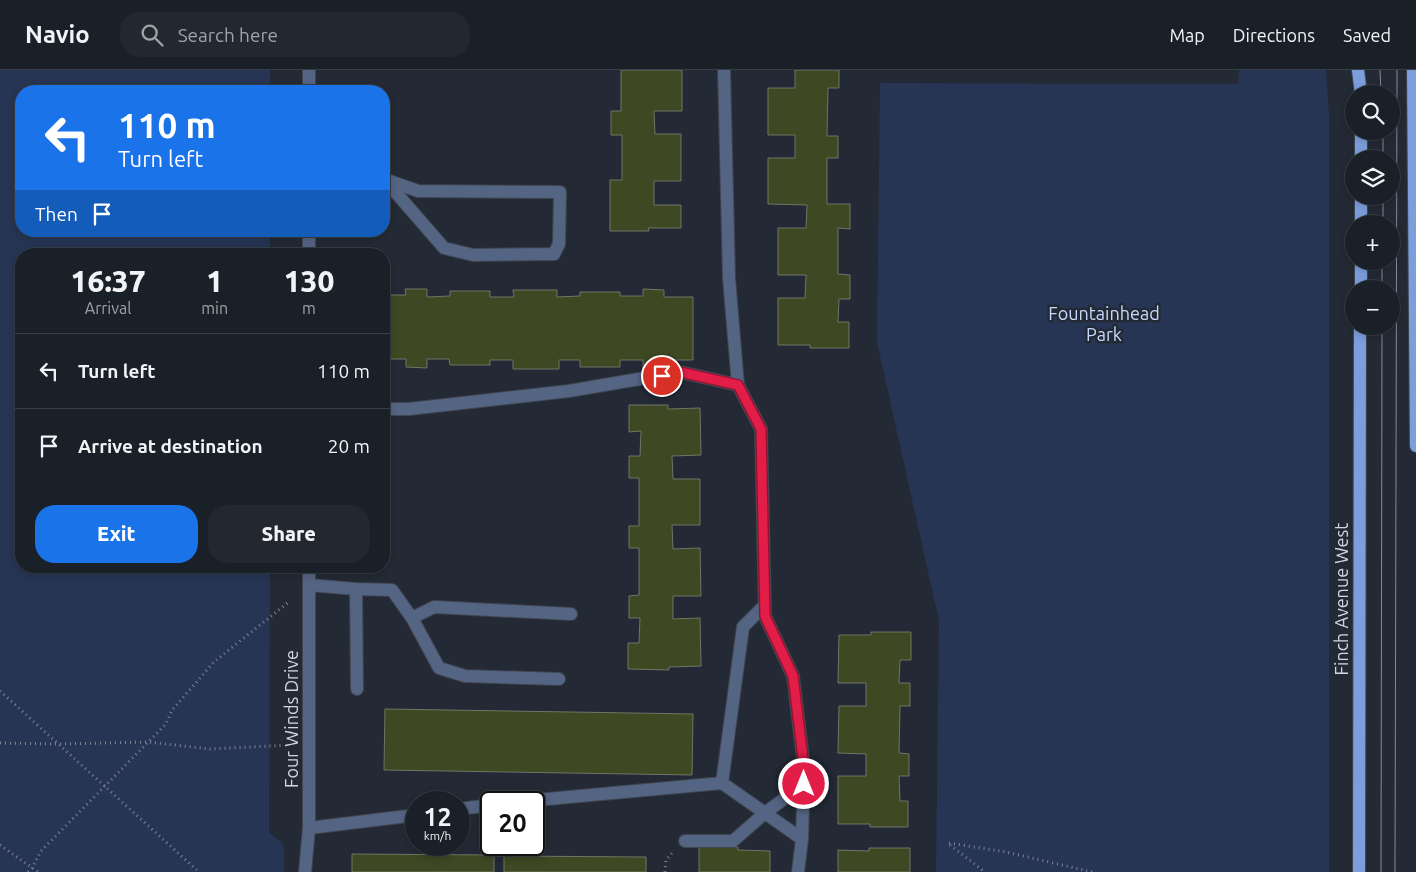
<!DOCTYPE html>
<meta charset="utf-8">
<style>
:root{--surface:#1a2028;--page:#232830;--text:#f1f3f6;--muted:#9fa3a8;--line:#383e45;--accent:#1a73e8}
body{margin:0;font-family:Ubuntu,sans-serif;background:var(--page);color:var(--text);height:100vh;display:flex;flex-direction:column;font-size:19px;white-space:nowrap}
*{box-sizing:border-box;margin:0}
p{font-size:16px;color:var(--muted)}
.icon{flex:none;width:28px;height:28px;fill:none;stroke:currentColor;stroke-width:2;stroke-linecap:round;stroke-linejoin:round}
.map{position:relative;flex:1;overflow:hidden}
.side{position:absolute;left:15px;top:178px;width:375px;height:325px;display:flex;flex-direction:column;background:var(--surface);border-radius:20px;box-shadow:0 2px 8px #0003,0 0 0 1px var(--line)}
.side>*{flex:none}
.hud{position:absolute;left:15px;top:15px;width:375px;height:152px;border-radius:20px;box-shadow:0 2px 8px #0003,0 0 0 1px var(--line);background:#1a73e8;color:#fff;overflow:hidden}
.buttons{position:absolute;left:1345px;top:15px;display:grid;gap:10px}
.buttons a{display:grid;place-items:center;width:55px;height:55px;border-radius:50%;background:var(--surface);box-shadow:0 2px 8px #0003,0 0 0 1px var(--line);font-size:25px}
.speed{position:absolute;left:405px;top:721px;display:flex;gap:10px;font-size:25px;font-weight:700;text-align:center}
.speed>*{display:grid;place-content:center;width:65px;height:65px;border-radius:50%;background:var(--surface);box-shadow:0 2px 8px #0003,0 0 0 1px var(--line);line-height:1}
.speed small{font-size:12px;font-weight:400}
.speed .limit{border:2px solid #111;border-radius:8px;background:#fff;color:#111}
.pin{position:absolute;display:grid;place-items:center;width:42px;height:42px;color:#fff;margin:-21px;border:2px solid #fff;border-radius:50%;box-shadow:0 1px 5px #0007}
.me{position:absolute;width:55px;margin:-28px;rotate:0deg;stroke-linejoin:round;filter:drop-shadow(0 0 4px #0008)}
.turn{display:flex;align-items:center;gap:18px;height:105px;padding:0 20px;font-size:22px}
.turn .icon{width:65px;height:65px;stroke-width:2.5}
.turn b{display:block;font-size:35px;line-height:42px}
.then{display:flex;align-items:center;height:48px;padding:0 20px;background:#0003;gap:10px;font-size:19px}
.eta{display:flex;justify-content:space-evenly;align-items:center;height:85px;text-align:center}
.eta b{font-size:30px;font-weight:800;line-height:35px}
.button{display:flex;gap:10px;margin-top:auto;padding:10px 20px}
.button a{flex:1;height:58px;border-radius:20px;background:var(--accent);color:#fff;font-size:20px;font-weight:800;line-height:58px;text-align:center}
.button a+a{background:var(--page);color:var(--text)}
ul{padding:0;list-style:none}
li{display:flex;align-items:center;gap:15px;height:75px;padding:0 20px;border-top:1px solid var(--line)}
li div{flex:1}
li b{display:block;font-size:19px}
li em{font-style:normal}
header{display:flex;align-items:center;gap:30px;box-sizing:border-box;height:70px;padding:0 25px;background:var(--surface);border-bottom:1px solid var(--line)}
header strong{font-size:24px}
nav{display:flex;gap:28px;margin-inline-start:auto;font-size:18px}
.search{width:350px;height:45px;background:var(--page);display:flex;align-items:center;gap:12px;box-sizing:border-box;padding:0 18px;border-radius:20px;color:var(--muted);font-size:19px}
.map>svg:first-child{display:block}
.green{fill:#263553}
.building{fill:#3e4823;stroke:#707566}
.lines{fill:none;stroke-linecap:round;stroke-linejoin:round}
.minor-casing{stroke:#3f4650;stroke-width:14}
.major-casing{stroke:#3f4650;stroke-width:14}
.path{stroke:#7f858e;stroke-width:3;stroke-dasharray:1 4;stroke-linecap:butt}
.minor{stroke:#546483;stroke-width:12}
.major{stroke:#7c9edc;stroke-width:12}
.tram{stroke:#858a93;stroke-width:1}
.route-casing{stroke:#92132f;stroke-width:12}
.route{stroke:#e11d48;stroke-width:9}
.labels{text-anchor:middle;stroke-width:5;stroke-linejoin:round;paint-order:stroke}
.park-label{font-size:18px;fill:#c7dafd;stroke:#232a35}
.street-label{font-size:18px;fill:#d2d6de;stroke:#232a35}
</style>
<header>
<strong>Navio</strong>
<div class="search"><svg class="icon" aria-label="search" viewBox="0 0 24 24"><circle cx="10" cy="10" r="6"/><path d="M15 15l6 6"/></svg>Search here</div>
<nav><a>Map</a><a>Directions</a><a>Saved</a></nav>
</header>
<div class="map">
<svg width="1416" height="802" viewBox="0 0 1416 802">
<rect width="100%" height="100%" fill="#232a35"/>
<path class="green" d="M0 0H270V21H21V161H270V184H21V496H270L269 762 282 773 284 779V802H0Z
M1239 0H1326L1329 45V802H936L939 551 877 272 880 13 1238 14Z"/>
<path class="building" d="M621 0H682V41H654L655 64H681V111H654V135H681V158H648L649 161H610V110H622V65H611V41H621Z
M795 0H839V18H828L827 66H838V88H827V134H850V159L838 158V204L850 205V229H839L838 252H849V278H810V275H778V228H805L806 205H778V158H806L807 135 768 134V88H795V65H768V18H795Z
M405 219H427V227L450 226V221H490V227H514L513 220H557V227L580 226V222H620V226H643V219L664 220V227H693V290H665V298H643V290H620V297H580V290H559V299H513V290H490V295H450L449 289H427V298L406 297V289H384V225H406Z
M629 335H668V339L700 338 701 385 672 386 673 409H700V455H672L673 479 700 478 701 526H673V549L700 548 701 596 669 597V600L628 599V573H639L640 548H629V526L639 525V478H629V456H639V408H629V386H640L641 361 629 362Z
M871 562H911V590H900L899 613H910V636H900L899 683 909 684V706H899L900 731H908V757H870V754H838V706H866V684L838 683 839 636H866V613H838L839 565H871Z
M385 639 693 644 692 705 384 700Z
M699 777H738V780L770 781V802H699Z
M869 778H910V802H838V780L869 781Z
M352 784 494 785V802H352Z
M504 786 646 787V802H504Z"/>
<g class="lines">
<g class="minor-casing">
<path id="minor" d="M309 0V21
M724 0 729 208 738 315 761 359 765 546 793 606 804 697 802 769 798 802
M384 109 418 121 560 122 559 174 554 184 473 185 444 178Z
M309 161V184
M384 339H409L569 321 680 302 738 315
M309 515 356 519 392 520 412 548 439 598 465 606 559 609
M356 519 357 619
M412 548 434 537 571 544
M722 713 743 557 764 536
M515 732 722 713 802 769
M459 739 491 735
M309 758 416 745
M685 771H733L765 743 804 714
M305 802 309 758V496"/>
</g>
<g class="major-casing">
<path id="major" d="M1358 0 1361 24
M1413 0 1416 376
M1361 89V61
M1361 154V126
M1361 219V191
M1359 802 1360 256"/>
</g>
<path class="path" d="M0 621 199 802
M0 673 57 674 148 672 210 679 291 675
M949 773 1006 782 1092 802
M0 775 38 802
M950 775 985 802
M28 802 32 798 41 781 166 654 172 640 214 592 290 531
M665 802 666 790 672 783"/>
<use href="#minor" class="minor"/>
<use href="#major" class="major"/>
<path class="tram" d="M1380 0 1381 24
M1383 89V61
M1383 154V126
M1382 219V191
M1381 802 1382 256
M1395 802 1397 0"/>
</g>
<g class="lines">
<g class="route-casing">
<path id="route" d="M662 306 680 302 738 315 761 359 765 546 793 606 804 697V714"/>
</g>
<use href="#route" class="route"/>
</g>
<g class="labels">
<g class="park-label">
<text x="1104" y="250">Fountainhead<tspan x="1104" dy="21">Park</tspan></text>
</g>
<g class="street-label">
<text transform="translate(1342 529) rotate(-90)" y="6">Finch Avenue West</text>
<text transform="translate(292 649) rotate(-90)" y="6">Four Winds Drive</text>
</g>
</g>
</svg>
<div class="buttons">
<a><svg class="icon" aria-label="search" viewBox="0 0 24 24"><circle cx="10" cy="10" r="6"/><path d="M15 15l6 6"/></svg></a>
<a><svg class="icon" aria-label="layers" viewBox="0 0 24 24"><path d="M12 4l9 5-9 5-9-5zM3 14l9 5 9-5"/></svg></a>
<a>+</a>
<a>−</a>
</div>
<div class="speed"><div>12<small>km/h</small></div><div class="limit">20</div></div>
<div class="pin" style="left:662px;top:306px;background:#d93025"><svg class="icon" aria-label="arrive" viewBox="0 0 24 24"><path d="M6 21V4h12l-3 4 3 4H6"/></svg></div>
<svg class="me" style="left:804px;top:714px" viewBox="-20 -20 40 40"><circle r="17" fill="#e11d48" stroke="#fff" stroke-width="3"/><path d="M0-11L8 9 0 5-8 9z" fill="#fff"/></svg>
<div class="hud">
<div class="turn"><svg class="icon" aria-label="left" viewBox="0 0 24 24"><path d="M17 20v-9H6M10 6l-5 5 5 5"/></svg><div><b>110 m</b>Turn left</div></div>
<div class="then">Then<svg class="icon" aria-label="arrive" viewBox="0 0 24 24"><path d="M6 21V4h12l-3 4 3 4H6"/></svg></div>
</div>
<section class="side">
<div class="eta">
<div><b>16:37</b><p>Arrival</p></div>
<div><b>1</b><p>min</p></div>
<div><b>130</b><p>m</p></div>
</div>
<ul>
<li><svg class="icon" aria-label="left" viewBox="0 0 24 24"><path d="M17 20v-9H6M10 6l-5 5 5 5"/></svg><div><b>Turn left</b></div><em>110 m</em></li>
<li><svg class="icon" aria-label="arrive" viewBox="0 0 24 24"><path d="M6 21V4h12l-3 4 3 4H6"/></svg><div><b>Arrive at destination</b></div><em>20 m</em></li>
</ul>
<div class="button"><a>Exit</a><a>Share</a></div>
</section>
</div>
